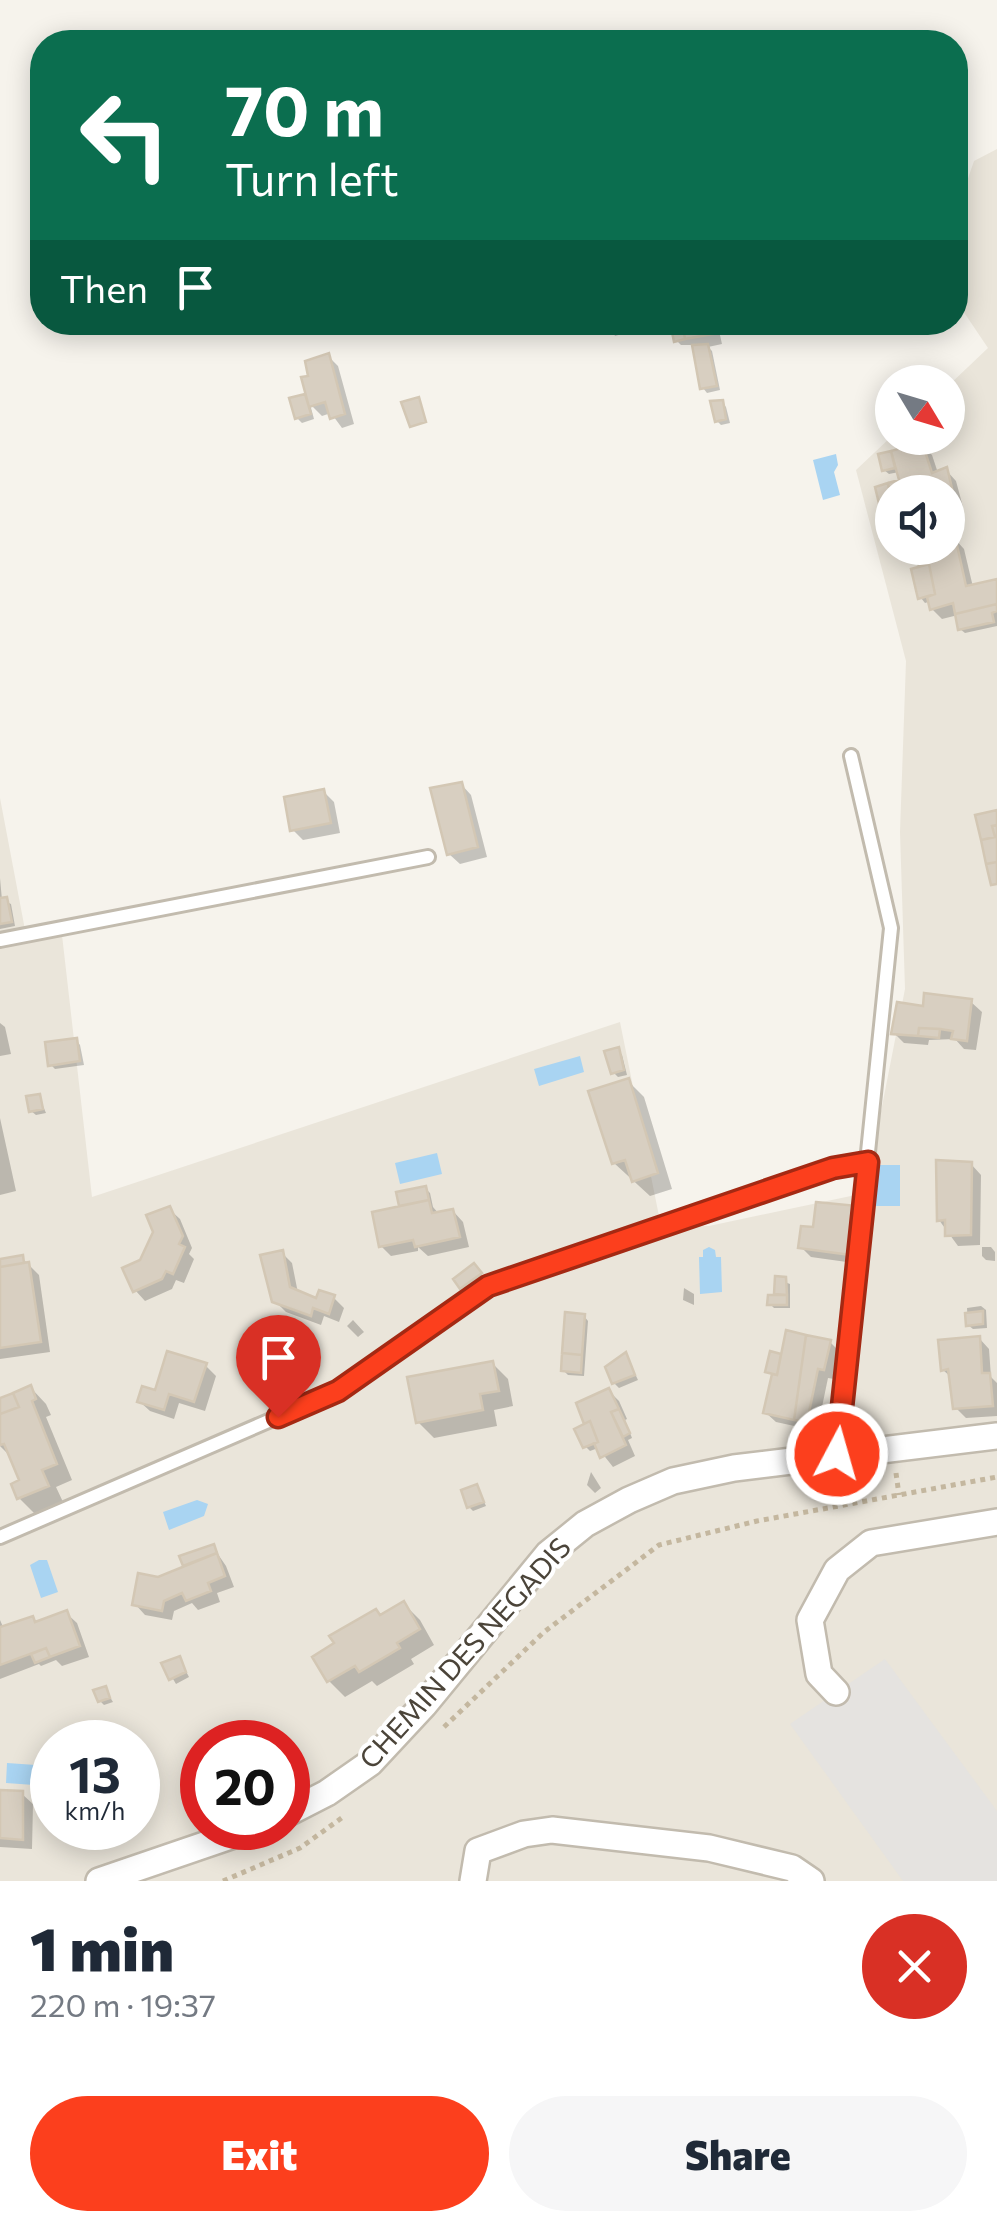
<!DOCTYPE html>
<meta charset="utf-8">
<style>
:root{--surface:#fff;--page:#f6f6f7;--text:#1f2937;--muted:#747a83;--accent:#fc3f1d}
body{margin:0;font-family:Commissioner,sans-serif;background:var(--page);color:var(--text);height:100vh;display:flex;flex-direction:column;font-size:38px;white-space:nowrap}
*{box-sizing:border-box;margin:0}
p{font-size:32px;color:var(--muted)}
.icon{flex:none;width:55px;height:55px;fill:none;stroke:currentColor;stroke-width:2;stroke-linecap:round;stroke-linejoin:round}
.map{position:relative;height:1881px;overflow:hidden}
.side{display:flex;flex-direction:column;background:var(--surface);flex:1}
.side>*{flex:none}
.hud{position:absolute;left:30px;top:30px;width:938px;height:305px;border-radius:40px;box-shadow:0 5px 25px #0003;background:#0b6e4f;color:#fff;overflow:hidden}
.needle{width:65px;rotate:128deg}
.buttons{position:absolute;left:875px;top:365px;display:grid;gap:20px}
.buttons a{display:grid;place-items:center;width:90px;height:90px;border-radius:50%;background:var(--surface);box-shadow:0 5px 25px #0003;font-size:50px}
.speed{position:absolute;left:30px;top:1720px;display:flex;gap:20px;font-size:50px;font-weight:700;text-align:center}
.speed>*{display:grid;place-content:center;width:130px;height:130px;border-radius:50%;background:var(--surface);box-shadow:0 5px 25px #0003;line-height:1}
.speed small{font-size:25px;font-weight:400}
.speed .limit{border:15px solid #d22;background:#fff;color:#111}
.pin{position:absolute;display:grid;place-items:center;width:85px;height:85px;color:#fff;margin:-102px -42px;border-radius:50% 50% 50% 0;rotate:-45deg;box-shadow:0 0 10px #0007}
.pin .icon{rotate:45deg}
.me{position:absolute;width:110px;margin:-55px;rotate:6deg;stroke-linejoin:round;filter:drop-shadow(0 0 8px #0008)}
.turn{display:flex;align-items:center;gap:35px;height:210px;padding:0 30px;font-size:45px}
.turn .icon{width:130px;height:130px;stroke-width:2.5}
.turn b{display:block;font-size:70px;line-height:85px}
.then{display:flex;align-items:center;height:95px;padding:0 30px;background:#0003;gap:20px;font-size:38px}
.round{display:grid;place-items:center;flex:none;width:105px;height:105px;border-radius:52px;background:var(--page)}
.overview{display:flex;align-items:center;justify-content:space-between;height:170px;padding:0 30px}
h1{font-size:60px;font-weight:800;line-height:75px}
.primary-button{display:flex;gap:20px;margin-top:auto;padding:20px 30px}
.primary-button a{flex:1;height:115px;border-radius:60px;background:var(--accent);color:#fff;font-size:40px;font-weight:800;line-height:115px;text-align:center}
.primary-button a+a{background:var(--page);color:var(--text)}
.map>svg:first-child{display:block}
.residential{fill:#eae5da;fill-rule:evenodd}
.parking{fill:#e5e3e0}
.water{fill:#a9d4f2}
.shadow{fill:#0003}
.building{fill:#d8cfc1;stroke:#d3c7b4;stroke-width:2.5}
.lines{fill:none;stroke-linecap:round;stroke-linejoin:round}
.service-casing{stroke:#c2bbae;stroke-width:18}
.minor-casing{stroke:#c2bbae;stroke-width:30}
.path{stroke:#c4b79f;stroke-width:5;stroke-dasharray:5 5;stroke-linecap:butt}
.service{stroke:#fff;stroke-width:12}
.minor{stroke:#fff;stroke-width:25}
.route-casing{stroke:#a42913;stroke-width:25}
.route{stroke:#fc3f1d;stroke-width:18}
.labels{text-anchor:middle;stroke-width:8;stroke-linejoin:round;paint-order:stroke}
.street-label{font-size:28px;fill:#4b4439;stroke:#fff}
</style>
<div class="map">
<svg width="997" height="1881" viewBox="0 0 997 1881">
<rect width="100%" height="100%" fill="#f6f3ec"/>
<path class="residential" d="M997 149V1881H0V798L26 935H62L92 1197 620 1022 661 1226H709L865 1193 905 989 900 832 906 661 856 470 892 436 948 438V386L988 348 955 299V216L974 161ZM892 492H948V548H892ZM52 1742H138V1828H52ZM202 1742H288V1828H202Z"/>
<path class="parking" d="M885 1659 997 1811V1881H903L790 1724Z"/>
<path class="water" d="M836 454 838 465 834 472 840 495 823 500 813 460Z
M580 1056 584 1072 539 1086 534 1069Z
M437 1153 442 1174 400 1184 395 1163Z
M877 1165H900V1206H876Z
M709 1247 715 1250 716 1257H721L722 1292 700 1294 699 1257H703V1250Z
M197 1500 208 1504 204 1516 169 1530 163 1512Z
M39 1560H47L58 1592 41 1598 30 1565Z
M7 1763 50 1766 48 1786 6 1783Z"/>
<path class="shadow" d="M608 322H629L632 331 615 336Z
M684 322H717L722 344 708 347 712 351 720 390 707 393 703 388 694 345H681L676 340Z
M328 356 338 366 354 424 342 428 331 413 322 416 310 404 314 419 302 423 297 418 305 397 311 403Z
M722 402 726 407 730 423 721 425 717 421Z
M921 444 932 455 938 473 946 470 956 481 963 507 948 511V492H892V518L889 519 885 515 878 489 902 481 899 472 889 474 884 470 881 456Z
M954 538 964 549 973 587 997 582V626L965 633 960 629 958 615 942 619 932 609 931 601 925 603 921 598 922 568 917 548H948V540Z
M461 784 471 795 487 857 460 864 449 854Z
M324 792 334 802 340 833 303 840 293 830Z
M0 878 2 900 11 904 15 926 0 929Z
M971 1002 982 1012 976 1050 964 1049 955 1039 929 1040 928 1045 904 1043 894 1033 925 1009Z
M0 1023 5 1027 11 1054 0 1056Z
M76 1040 80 1045 84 1065 55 1069 51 1065Z
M618 1050 622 1055 627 1075 618 1077 613 1072Z
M628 1081 644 1097 672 1189 650 1196 614 1163Z
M39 1097 46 1113 36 1115 31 1111Z
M0 1118 16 1191 0 1195Z
M971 1164 981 1175 980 1245 958 1246 939 1220Z
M425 1188 430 1193 433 1207 439 1214 453 1211 463 1222 469 1247 428 1256 418 1247V1251L391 1256 381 1246 402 1208 399 1194Z
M169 1209 180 1219 192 1248 189 1254 194 1259 184 1283 176 1280 172 1289 145 1301 135 1290 142 1262Z
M856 1209 861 1264 811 1257 801 1247 815 1229Z
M982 1247H991L995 1252V1261L986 1260 982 1256Z
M282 1253 292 1263 298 1293 318 1301 333 1297 344 1308 339 1322 324 1316 321 1325 286 1312 274 1300Z
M22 1258 39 1275 50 1352 0 1359V1269Z
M478 1270 485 1279 467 1292 456 1279Z
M777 1279 790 1284V1308H774L770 1304 776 1297Z
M684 1288 694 1294V1305L683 1300Z
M981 1306 986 1310 987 1328 973 1329 968 1325 967 1308Z
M584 1316 588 1321 584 1376 568 1375 563 1370Z
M353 1320 364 1332 358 1337 347 1326Z
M979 1338 989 1349 991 1377 997 1383V1416L966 1418 955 1407 952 1378 943 1370Z
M830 1342 840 1352 834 1379 828 1378 817 1431 776 1422 765 1412 774 1375 767 1371 780 1356 783 1359Z
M626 1355 638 1380 619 1388 614 1383Z
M492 1363 508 1379 513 1406 494 1410 497 1426 434 1438 418 1422Z
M206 1366 216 1376 205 1411 179 1403 174 1419 150 1411 139 1401Z
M31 1388 46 1404 51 1415 46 1417 72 1480 56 1487 63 1502 35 1514 19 1498 23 1482 13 1459 0 1446V1401Z
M609 1391 619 1401 627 1419 625 1420 632 1438 628 1440 635 1456 613 1467 598 1448 590 1451 586 1447 589 1425Z
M591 1472 601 1488 595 1493 587 1485Z
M477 1487 486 1506 473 1511 469 1507Z
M213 1547 226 1566 234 1587 217 1593 220 1602 198 1610 192 1603 174 1611 172 1620 145 1615 135 1604 159 1579 187 1567 185 1565Z
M404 1604 420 1620 434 1645 411 1659 414 1664 377 1686 372 1681 345 1697 329 1681 315 1658Z
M66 1613 77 1623 89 1657 62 1666 56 1660 41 1666 39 1664 0 1679V1620L4 1629 33 1618 37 1623Z
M179 1658 189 1677 176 1684 164 1664Z
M105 1689 113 1702 104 1705 100 1701Z
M0 1793 22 1794 33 1804 32 1849 0 1847Z"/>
<path class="building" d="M605 322H627L629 326 608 333Z
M670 322H682L685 339 674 342Z
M682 322H710L713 334 685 339Z
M708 344 717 386 700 389 692 345Z
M329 353 345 414 330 419 325 402 309 407 301 377 308 376 305 361Z
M305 394 311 414 295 419 289 398Z
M419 397 426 422 410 427 401 402Z
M723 400 726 419 715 422 710 401Z
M922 442 932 473 947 467 954 497 948 499V492H892V500L888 483 899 480 891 451Z
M891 451 895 468 882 471 878 454Z
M888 483 892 513 882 516 875 487Z
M955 536 966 586 997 579V604L955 614 953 603 930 610 927 597 935 594 929 564 919 567 915 548H948V537Z
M929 564 935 594 918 599 911 569Z
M997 604V611L992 613 994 622 958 630 955 614Z
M462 782 478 847 447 855 430 788Z
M324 789 331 823 290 831 284 797Z
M997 810V825L992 826 995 837 981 840 975 815Z
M997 825V862L986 864 981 840 995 837 992 826Z
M997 862V884L991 885 986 864Z
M7 897 12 922 0 924V898Z
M924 993 972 999 967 1041 951 1039 953 1031 940 1029 919 1028 918 1036 891 1034 897 1002 923 1006Z
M919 1028 940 1029 939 1038 918 1036Z
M77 1038 80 1061 48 1066 45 1042Z
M619 1047 624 1070 611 1074 604 1051Z
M629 1078 658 1173 632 1182 625 1160 612 1164 588 1091Z
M40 1094 43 1109 29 1112 26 1096Z
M936 1160 972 1162 971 1235 945 1236V1220L937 1221Z
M426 1186 429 1200 399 1206 396 1192Z
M429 1200 432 1213 453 1209 460 1237 415 1247 413 1240 379 1247 372 1212Z
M816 1202 858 1206 851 1255 798 1248 801 1226 813 1227Z
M170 1206 183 1236 179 1244 185 1247 173 1274 166 1271 162 1279 133 1292 122 1268 140 1260 153 1232 146 1215Z
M283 1250 290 1287 316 1298 319 1290 335 1295 329 1314 313 1308 311 1316 272 1302 260 1255Z
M23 1255 24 1263 0 1267V1259Z
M29 1262 41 1342 0 1348V1267Z
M474 1263 482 1273 460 1289 453 1279Z
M775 1276 786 1277 787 1295 774 1294Z
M768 1295H787V1305H767Z
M983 1311V1324L966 1326 965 1313Z
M565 1312 585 1314 582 1355 562 1353Z
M786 1330 806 1335 794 1420 763 1413 772 1374 777 1375Z
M806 1335 831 1340 824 1370 818 1369 807 1422 794 1420Z
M980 1336 982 1373H990L993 1406 953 1409 948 1369 941 1371 938 1340Z
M167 1351 207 1363 194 1402 169 1394 164 1410 137 1402 142 1386 155 1390Z
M770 1351 781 1354 777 1375 765 1372Z
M626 1352 635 1375 612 1384 605 1367Z
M562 1353 582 1355 581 1373 561 1371Z
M493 1361 499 1391 480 1394 483 1410 416 1423 407 1377Z
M31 1385 36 1399 32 1401 57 1464 42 1470 49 1486 17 1499 11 1484 19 1480 4 1444 0 1445V1414L19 1407 13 1393Z
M609 1388 619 1409 611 1412 626 1445 600 1458 594 1443 598 1442 590 1421 584 1424 576 1403Z
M13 1393 19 1407 0 1414V1398Z
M619 1409 630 1433 623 1437 611 1412Z
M590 1421 598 1442 583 1448 574 1429Z
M477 1484 484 1502 467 1508 461 1490Z
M214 1544 217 1553 183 1566 179 1556Z
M217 1553 225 1576 208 1583 211 1591 186 1601 182 1593 164 1601 162 1611 132 1605 138 1573 158 1577Z
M404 1601 420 1629 397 1643 400 1648 359 1672 355 1666 327 1682 312 1657 334 1643 329 1636 376 1609 380 1615Z
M67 1610 80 1646 50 1657 46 1648 0 1665V1627L33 1616 35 1622Z
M46 1648 50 1657 35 1663 31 1654Z
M180 1656 186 1672 169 1680 161 1663Z
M106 1686 110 1698 98 1702 93 1690Z
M0 1790 23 1791V1840L0 1838Z"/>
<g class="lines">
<g class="service-casing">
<path id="service" d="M0 940 428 857
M837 1454 891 928 851 756
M0 1537 338 1391 488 1286 833 1167 868 1162"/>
</g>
<g class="minor-casing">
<path id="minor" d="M836 1692 819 1674 810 1620 837 1570 871 1543 997 1522
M288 1813 327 1793 370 1763 424 1705 548 1554 585 1524 629 1500 673 1481 734 1468 997 1436
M99 1881 254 1828
M473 1881 478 1851 524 1834 552 1830 709 1848 792 1868 811 1881"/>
</g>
<path class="path" d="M896 1473 899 1495
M444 1727 544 1632 659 1545 757 1521 997 1477
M223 1881 300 1848 343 1817"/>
<use href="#service" class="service"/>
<use href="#minor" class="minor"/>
</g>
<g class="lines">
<g class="route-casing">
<path id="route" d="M278 1417 338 1391 488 1286 833 1168 868 1162 837 1454"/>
</g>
<use href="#route" class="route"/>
</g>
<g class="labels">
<g class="street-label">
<text transform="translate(465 1653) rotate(-48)" y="10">CHEMIN DES NEGADIS</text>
</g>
</g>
</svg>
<div class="buttons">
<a><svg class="needle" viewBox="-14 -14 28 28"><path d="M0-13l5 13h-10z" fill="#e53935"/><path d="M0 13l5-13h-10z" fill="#747a83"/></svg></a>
<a><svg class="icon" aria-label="sound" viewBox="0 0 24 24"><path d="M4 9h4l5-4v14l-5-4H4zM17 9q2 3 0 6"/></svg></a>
</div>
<div class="speed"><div>13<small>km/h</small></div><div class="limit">20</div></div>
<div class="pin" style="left:278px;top:1417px;background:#d93025"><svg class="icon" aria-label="arrive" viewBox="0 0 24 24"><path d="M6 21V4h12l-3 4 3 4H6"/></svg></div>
<svg class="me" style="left:837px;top:1454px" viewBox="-20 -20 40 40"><circle r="17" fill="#fc3f1d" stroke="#fff" stroke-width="3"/><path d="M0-11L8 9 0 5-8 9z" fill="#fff"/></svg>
<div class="hud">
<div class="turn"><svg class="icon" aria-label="left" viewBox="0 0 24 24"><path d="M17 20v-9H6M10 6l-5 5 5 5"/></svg><div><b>70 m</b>Turn left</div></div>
<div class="then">Then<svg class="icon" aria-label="arrive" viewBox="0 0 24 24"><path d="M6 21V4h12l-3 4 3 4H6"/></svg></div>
</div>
</div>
<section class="side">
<div class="overview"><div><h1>1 min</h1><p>220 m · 19:37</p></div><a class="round" style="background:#d93025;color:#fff"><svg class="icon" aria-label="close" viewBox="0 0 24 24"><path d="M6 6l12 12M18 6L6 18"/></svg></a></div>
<div class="primary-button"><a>Exit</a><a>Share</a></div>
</section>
